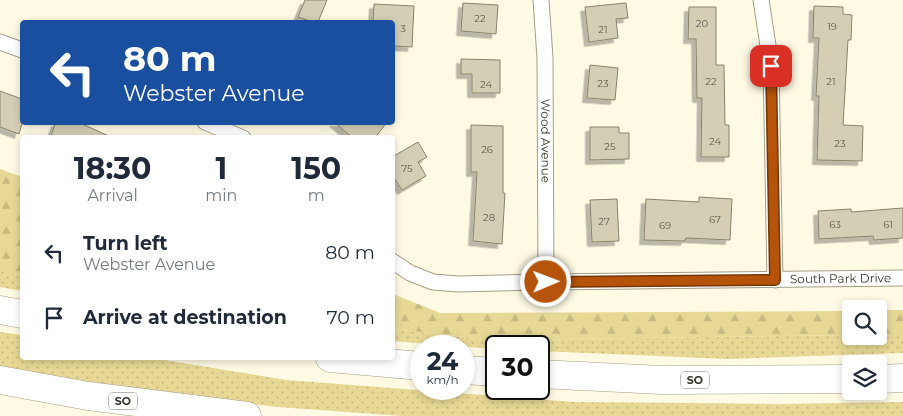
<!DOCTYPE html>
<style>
:root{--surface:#fff;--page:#f6f6f7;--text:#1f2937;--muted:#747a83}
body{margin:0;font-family:Montserrat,sans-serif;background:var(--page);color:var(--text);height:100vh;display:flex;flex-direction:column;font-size:19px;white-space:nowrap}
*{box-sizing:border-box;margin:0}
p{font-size:16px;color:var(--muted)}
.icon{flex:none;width:28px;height:28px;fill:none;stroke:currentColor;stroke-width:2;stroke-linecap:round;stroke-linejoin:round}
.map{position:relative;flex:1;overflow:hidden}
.details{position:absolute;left:20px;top:135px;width:375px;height:225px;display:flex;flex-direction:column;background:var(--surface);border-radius:5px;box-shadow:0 2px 8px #0003}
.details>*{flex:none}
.guide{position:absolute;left:20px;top:20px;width:375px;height:105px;border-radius:5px;box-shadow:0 2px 8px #0003;background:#1a4fa0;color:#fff;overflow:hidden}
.fabs{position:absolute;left:842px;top:300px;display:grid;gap:10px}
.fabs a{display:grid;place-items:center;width:45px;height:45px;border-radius:5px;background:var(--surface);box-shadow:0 2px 8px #0003;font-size:25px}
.speed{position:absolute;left:410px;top:335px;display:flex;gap:10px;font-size:25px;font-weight:700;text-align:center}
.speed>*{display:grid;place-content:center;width:65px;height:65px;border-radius:50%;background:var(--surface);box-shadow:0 2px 8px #0003;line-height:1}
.speed small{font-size:12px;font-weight:400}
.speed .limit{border:2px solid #111;border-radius:8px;background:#fff;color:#111}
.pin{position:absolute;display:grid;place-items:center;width:42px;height:42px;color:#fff;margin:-21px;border-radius:10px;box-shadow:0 2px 8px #0006}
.me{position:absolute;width:55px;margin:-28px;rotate:89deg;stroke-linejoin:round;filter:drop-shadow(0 0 4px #0008)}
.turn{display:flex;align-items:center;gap:18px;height:105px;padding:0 20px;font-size:22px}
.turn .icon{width:65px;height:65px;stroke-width:2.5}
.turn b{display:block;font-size:35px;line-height:42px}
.eta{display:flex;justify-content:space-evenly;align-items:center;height:85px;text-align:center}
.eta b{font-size:30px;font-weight:700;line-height:35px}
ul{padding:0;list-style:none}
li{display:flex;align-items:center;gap:15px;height:65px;padding:0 20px}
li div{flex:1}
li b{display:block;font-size:19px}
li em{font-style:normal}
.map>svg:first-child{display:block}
.grass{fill:url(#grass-dots)}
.forest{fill:url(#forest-firs)}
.building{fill:#d4ceb4;stroke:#88836a;filter:url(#shadow)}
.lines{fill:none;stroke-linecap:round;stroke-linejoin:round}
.street-casing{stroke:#a49f85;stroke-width:17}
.highway-casing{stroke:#a49f85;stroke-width:29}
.street{stroke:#fff;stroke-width:15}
.highway{stroke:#fff;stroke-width:28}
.route-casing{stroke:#753606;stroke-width:12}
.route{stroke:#b45309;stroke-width:9}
.labels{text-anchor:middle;stroke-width:5;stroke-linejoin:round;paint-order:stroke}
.number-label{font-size:10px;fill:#5f5c4d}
.shield{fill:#fff;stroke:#74726b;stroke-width:1}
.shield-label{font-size:11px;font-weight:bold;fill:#38362b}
.street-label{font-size:12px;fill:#38362b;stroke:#fff}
</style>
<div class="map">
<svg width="903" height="416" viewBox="0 0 903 416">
<defs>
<pattern id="grass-dots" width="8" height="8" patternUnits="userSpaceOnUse" patternTransform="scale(1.25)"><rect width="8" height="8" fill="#e7d895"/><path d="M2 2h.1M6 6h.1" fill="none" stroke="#c7ba81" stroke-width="1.8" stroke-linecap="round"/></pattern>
<pattern id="forest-firs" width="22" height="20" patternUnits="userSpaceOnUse" patternTransform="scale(1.25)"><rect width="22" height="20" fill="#e7d895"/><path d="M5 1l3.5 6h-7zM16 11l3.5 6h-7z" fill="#c7ba81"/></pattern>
<filter id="shadow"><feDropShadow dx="-4.5" dy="4.5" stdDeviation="0" flood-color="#0004"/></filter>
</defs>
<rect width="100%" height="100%" fill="#fefae4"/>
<path class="grass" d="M0 270 22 275V291L0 287Z
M392 329 493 340 851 335V336H879V334H903V353L728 359 539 351V346H496V349H495L393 341Z
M0 332 22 335V358H152L286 380 574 402 782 404 903 402V416H402L278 407 132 390 0 368Z"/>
<path class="forest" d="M0 169 22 177V275L0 270Z
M393 294 440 313 851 311V335L493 340 393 329Z
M879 310H903V334H879Z"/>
<path class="building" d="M305 0H327L318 22H313L298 17Z
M463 3 498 5 496 34 461 31Z
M626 3 628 18 616 19 618 38 589 42 585 7Z
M374 4 414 6 412 47 394 46V34H392V22H373Z
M814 6 843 7V14L852 15 851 40H848L843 125 863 126 862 161 817 160 819 96H816L819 38H813Z
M689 7H716V65H724L725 125H729V157H701L702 98H697L696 39H688Z
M461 59 500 60V93H472V74H461Z
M590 65 618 68 615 100 587 98Z
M0 91 22 99V124L19 134 0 127Z
M56 122H78L113 138H50Z
M334 122H387L375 138H353Z
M471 125 503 126V193H505L502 244 473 241 477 172H471Z
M590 127H619V133H629V159L590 160Z
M418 142 427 157 418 162 426 176 402 190 392 175V157Z
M699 197 732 199 730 240 686 238 685 241 644 240 646 199 699 202Z
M617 199 619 241 592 242 590 200Z
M903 208V238L874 240 873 236 819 239 818 211 851 209V212Z"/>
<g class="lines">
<g class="street-casing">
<g id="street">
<path id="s1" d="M541 0 545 58 546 282"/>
<path d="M761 0 771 65 775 280"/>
<path d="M0 42 22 50"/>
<path d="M205 122 243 138"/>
<path id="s2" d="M392 261 410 273 433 282 458 284 546 282 903 278"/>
</g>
</g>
<g class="highway-casing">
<path id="highway" d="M0 310 22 314
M330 358 421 366
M464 370 496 372
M539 374 662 380 851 379
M879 379 903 378
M0 380 88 396 247 416"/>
</g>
<use href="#street" class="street"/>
<use href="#highway" class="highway"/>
</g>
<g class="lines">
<g class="route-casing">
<path id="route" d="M546 282 775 280 771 66"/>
</g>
<use href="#route" class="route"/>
</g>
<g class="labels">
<g class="number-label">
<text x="480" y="22">22</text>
<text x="702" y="27">20</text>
<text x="832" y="30">19</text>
<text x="403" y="32">3</text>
<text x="603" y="33">21</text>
<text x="711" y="85">22</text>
<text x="831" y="85">21</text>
<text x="603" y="87">23</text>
<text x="486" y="88">24</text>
<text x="715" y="145">24</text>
<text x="840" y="147">23</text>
<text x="610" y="150">25</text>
<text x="487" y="153">26</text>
<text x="407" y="172">75</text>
<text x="489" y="221">28</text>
<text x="715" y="223">67</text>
<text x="604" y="225">27</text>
<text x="835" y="228">63</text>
<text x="888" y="228">61</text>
<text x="665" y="229">69</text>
</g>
<g class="shield">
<rect x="681" y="371.5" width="28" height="17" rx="4"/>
<rect x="109" y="392.5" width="28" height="17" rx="4"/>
</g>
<g class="shield-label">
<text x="695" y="384">SO</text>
<text x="123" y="405">SO</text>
</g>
<g class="street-label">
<text dy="4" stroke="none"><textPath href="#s1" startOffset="141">Wood Avenue</textPath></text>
<text dy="4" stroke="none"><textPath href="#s2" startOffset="454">South Park Drive</textPath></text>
</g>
</g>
</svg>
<div class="fabs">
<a><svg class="icon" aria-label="search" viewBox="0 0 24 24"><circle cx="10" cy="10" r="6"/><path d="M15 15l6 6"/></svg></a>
<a><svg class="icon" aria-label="layers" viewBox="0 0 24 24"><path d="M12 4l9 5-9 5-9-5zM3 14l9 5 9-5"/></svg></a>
</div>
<div class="speed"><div>24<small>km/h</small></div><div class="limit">30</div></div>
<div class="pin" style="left:771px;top:66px;background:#d93025"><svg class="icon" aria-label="arrive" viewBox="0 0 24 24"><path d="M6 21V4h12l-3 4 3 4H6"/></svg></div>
<svg class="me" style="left:546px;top:282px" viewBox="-20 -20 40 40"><circle r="17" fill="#b45309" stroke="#fff" stroke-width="3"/><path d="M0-11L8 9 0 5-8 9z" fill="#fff"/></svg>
<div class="guide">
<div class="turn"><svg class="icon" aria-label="left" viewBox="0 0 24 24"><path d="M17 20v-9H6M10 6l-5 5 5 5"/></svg><div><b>80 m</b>Webster Avenue</div></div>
</div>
<section class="details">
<div class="eta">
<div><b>18:30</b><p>Arrival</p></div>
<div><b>1</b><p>min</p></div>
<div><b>150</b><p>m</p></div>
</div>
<ul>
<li><svg class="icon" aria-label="left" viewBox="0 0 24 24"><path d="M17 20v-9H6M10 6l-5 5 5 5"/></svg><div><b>Turn left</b><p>Webster Avenue</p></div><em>80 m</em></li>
<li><svg class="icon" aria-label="arrive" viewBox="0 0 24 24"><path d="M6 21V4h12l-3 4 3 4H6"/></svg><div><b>Arrive at destination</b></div><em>70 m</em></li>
</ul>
</section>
</div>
